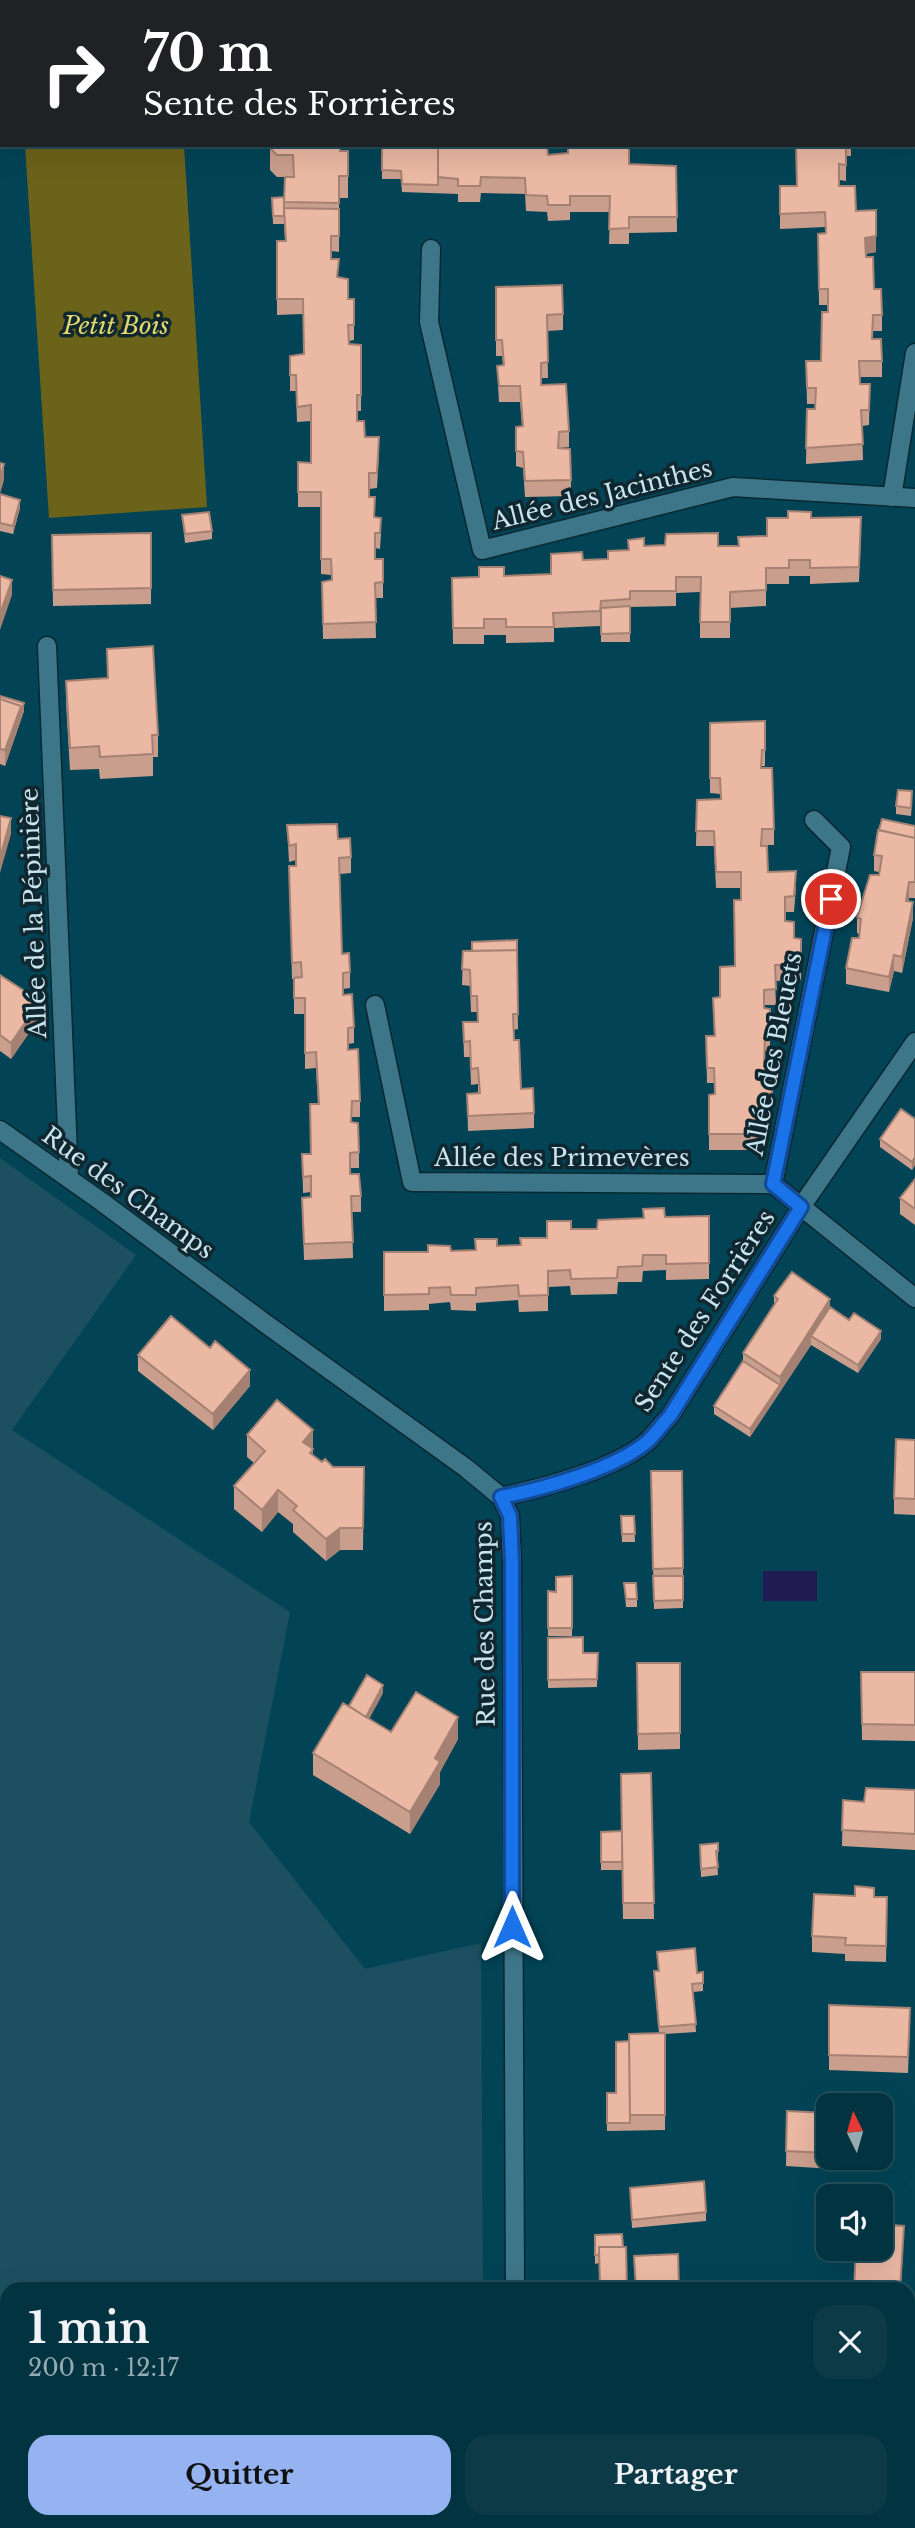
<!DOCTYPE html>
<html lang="fr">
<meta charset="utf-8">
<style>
:root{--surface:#023340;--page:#0c3b47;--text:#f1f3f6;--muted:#96aab1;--line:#234e59;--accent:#95b2f1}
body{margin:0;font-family:"Libre Baskerville",serif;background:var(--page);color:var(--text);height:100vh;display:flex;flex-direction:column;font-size:26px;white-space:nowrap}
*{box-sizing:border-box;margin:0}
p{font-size:23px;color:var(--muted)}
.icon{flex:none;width:38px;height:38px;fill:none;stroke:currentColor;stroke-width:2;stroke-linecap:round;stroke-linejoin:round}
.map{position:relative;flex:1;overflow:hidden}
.side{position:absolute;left:0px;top:2282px;width:915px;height:247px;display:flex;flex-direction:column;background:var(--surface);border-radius:21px 21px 0 0;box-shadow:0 7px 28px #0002,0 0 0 2px var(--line)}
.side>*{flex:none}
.top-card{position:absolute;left:0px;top:0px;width:915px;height:147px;box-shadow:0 7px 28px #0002,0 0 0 2px var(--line);background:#202124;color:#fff;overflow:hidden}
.needle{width:46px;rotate:355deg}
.fabs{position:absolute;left:816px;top:2093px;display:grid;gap:14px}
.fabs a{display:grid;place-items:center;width:77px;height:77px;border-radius:14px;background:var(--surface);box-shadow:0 7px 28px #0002,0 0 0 2px var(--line);font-size:35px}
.pin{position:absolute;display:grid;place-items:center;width:60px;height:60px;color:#fff;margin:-30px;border:4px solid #fff;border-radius:50%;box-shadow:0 2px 7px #0007}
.me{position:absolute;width:77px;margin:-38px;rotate:0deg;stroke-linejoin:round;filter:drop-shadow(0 0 5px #0008)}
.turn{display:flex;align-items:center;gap:24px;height:147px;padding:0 28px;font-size:32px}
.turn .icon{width:91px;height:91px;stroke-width:2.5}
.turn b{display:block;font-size:49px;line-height:60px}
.round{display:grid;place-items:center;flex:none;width:74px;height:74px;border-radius:21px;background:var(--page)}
.headline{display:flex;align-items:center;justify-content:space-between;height:119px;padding:0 28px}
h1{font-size:42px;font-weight:800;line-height:52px}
.primary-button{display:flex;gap:14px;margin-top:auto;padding:14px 28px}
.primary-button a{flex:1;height:80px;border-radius:21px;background:var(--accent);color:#111;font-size:28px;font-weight:800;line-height:80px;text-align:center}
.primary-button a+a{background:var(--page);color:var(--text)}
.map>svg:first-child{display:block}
.built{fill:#1c5060}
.green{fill:#6b631a}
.water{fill:#221c54}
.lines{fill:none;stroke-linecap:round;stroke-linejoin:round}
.minor-casing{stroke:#0a2832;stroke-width:21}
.minor{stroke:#3e7689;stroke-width:18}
.wall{fill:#ca9e8c}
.shaded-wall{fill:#a48172}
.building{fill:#ebb8a3;stroke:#a48172;stroke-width:2}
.route-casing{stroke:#114b97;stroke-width:18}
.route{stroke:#1a73e8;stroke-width:12}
.labels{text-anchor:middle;stroke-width:7;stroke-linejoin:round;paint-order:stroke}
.park-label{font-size:24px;font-style:italic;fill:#e2d66c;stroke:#10272f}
.street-label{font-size:24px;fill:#c8e4ef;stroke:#10272f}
</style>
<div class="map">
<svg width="915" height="2528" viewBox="0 0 915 2528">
<rect width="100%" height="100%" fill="#024456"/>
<path class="built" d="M0 1158 136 1255 12 1430 290 1612 249 1822 365 1969 481 1943 483 2284 458 2289H7V2396L0 2399Z"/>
<path class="green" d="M25 145H184L207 507 49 518Z"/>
<path class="water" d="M763 1571H817V1601H763Z"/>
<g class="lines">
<g class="minor-casing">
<path id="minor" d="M431 249 429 322 482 550 733 487 915 498
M892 497 915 353
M47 646 69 1178
M375 1005 412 1182 773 1184 915 1298
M0 1130 102 1202 266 1324 466 1468 501 1497 510 1516 512 1563 515 2289
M773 1184 841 847 814 820
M501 1497C543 1488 616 1469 648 1441 656 1433 662 1424 670 1416L801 1207 915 1042
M908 2505H915
M436 2528 479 2522"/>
</g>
<use href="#minor" class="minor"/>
</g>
<path class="wall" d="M463 0H490L488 2H465Z
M915 0V30H914V2Z
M270 145 348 151V198H339V252L331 251V259L348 299H354V340L349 341V344L361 345V411H357V421L365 437 379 453 377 488 369 489V497L375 518 381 534 380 549 375 548V559H383V598H375L376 638 323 639 322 582 331 580V575L321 574V507H298V462L311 463V421L297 422 296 391H290V356L304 354 303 314 277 315V241H285L284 224H273L272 198 284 197 285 177H277L270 170Z
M382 145 548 155 629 164 676 166 677 232 629 233V244H609L610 212H570V220L548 221 547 212 526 211 525 194 481 193 480 202H458V194L402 192 401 179H382Z
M796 145H851V156H846V181L839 180V186L856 211 876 252 865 254 882 315V331H873V339L882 361V377H860V384H870L869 425 862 426 863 460 806 464 807 409H815V404H807L806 361H821L828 305H819L818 234 826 233 825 227 780 229V186H797Z
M496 287 563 314V330L547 331 548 378H541V385L569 431V447L558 448 571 480V496L525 497 523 468 516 466V427L522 426 520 402H499L497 366 503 365 502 356H496Z
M0 494 20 508 13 534 0 531Z
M182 515 212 531V539L185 543Z
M811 518 861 533 859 582 810 584V576H789V584H766V606L730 608V638H700V592L676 593V606L630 607V642H601V616L600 626 554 628V642L506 643V635H484V644H453L452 578 551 574 583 560 608 559 628 550 644 546H738L767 536Z
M151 533V604L53 606 52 535Z
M107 649 158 735V757H153V776L100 779 99 769 70 770 66 703V681L107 679Z
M0 696 24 711 5 766 0 764Z
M765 721V766H762L774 829V845H762L768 872 796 887 794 912H785V921L794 938 801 939V980L775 981 776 1005H764V1008L770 1009V1051H765V1066H772V1109L765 1110V1137L761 1150H709V1095L714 1094V1083H707L706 1036H714L713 998 720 997 735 966 741 900V888H716L714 846H696L697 800 721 799 720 794 710 793V723Z
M912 800 911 816 896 814V806Z
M287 825 338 839 351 857V873L340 874 342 954 350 972V988L343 989V995L354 1027V1043L348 1044V1050L360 1101V1117H352V1122L359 1152V1168H350V1174L361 1196V1212H352L353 1258 304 1260 302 1198 311 1197V1192L303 1193 302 1154H310L318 1104 316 1068 305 1069V1014H294V979H292L289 866H296V860L289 862Z
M915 826V898H909L908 902 913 918 902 973 894 971 889 992 846 984V968L859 938V934L857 933V917L879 875V872L874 871V855Z
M517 940 518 1029 513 1030 514 1040 521 1089 534 1113V1128L468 1131 467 1094 478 1093V1084L471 1085 470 1057H464L463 1022H477V1012H471L470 986 462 985 463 951H472Z
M0 975 40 1017 11 1059 0 1051Z
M915 1119V1165L912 1170 880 1147V1139Z
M915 1179V1225L900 1214V1198Z
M709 1216V1279L666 1280V1270L643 1271 642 1282H618L617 1294 571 1295 570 1286 548 1287V1311L519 1312 518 1300 476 1303V1311L451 1310 450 1302 429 1304V1310L384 1311V1252H428V1245L451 1251 476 1250 497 1246 520 1245V1238H547L571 1229H597L665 1217Z
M774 1296 830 1307 881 1339 858 1373 811 1345 750 1437 714 1414V1406L743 1361V1353L774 1306Z
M210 1348 250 1386 213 1430 138 1371V1355Z
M247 1435 313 1453V1455L322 1462 333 1467H364L363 1550H340L326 1561 293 1532V1524L278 1512 262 1532 234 1509V1486L254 1463 247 1457Z
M915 1440V1515L894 1514V1498Z
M651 1471 683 1568V1608L654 1609Z
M621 1516H634L635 1542H622Z
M572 1576V1636H548V1591L556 1592Z
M624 1583 637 1599V1607H626Z
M548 1638 583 1653H598L597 1687 548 1688Z
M637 1663H680V1749L638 1750Z
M861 1672H915V1741L862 1740Z
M383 1693 369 1719 391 1732 458 1739 440 1772V1784L410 1834 313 1775V1753L349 1706Z
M651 1773 654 1919H623L622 1870H601V1832L622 1831Z
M915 1790V1850L842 1846 843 1800 864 1802Z
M718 1843V1859H717L718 1875 701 1877 700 1845Z
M855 1896 874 1897 887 1912 886 1962 845 1961V1954L812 1952V1936Z
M657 1952 697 1973 703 1972V1991L693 1992 696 2032 665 2034V2130L607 2131V2093H616L629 2041 659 2033 654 1979V1971H658Z
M829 2005 910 2023 908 2073 829 2070Z
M787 2111 828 2113V2158H850L849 2170 786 2166Z
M630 2188 706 2212V2221L632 2228Z
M595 2235 627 2289 599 2263 595 2264Z"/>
<path class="shaded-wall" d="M476 0H490L488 2H476Z
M876 236V252L865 254V238Z
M4 464V480L0 494V478Z
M20 500V508L13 534V526Z
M12 580V595L0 630V614Z
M24 703V711L5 766V750L21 706Z
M11 818V834L0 873V858Z
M909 882V898L906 917V901Z
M913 902V918L902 973V957Z
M894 955V971L889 992V977Z
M40 1001V1017L11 1059V1043Z
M765 1121V1137L761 1150V1134Z
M915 1157V1165L912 1170V1162Z
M830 1299V1315L811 1336V1345L750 1437V1429L780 1385V1377Z
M881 1331V1339L858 1373V1365Z
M250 1370V1386L213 1430V1414Z
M313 1430V1471L303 1442Z
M278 1490V1512L262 1532V1510Z
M340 1528V1550L326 1561V1539Z
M383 1685V1693L360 1736V1728Z
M458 1717V1739L440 1772V1784L410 1834V1812L435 1758Z
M904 2226 901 2289H900Z"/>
<path class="building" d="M646 0H705V2H648Z
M858 0H915V14H914V2H858Z
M270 145H340V151H348V176H339V203L284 202 285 177H294L293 155H277L270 148Z
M382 145H438V185L402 184 401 171 382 170Z
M438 145 547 146 548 155 568 153V145H629V164L676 166 677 217H629V228L609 229 610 196H570V205H548L547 196 526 195 525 178 481 177 480 186H458V179L438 177Z
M796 145H846V165L839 164V186H855L856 211 876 210V236L865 238 866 257H873L874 289H881L882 315H873L872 339H881L882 361H859L860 384H870L869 410H861L863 444 806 448 807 409H815L816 388H807L806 361H821L822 312H828V289H819L818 234 826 233 825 212 780 214V186H797Z
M284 197V216H273L272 198Z
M284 208 339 209V236H331V259H339L337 277 348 279V299H354V325H348L349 344 361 345V395H357V421H364L365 437H379L377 473H369V497H375L374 517 381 518 380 533H375V559H383V582L375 583 376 622 323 624 322 582 332 580 331 559H321V492H298V462L311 463V405L297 407 296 375H290V356L304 354 303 299H277V241H286Z
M562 285 563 314 547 315 548 362 541 363V385L566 384 569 431 559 432 558 448 570 449 571 480 525 481 523 452 516 451V427L523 426 520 386H499L497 366 504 365 502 340H496V287Z
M0 463 4 464 0 478Z
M0 494 20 500 13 526 0 523Z
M788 511 811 512V518L861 517 859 567 810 568V560H789V568H766V590L730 592V622H700L701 577H676V591H630V599L601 601 600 611 553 613 554 627H506V619H484V628H453L452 578 479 577V567H504V576L551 574V554L582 552 583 560 608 559V551L629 550 628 540 644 538V546L665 545 666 534 718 533V546H739L738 537 767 536V518H788Z
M209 512 212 531 185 534 182 515Z
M151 533V588L53 590 52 535Z
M0 576 12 580 0 614Z
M630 606V633L601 634V608Z
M153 646 158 735H152L153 754 100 757 99 746 70 748 66 681 108 678 107 649Z
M0 696 24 703 21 713V706L0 699Z
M0 699 21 706 5 750 0 749Z
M765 721V750H762L761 768H772L774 829H762L761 846H767L768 872 796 871 794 896 785 897V921L794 922V938L801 939V964L775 965 776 989 764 990V1008L770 1009V1035H765L764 1066H772V1093L765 1094V1121L761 1134H709V1095L715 1094 714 1068H707L706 1036H715L713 998 720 997V967L735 966 734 900H741V872H716L714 831H696L697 800 721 799 720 778H710V723Z
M898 790 912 791 911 808 896 806Z
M0 816 11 818 0 858Z
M882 819 915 826V838L879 830Z
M337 824 338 839 350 838 351 857 339 858 342 954 349 953 350 972 343 973V995L352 994 354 1027 348 1028V1050L358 1049 360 1101H352L351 1122 358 1123 359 1152 350 1153V1174H359L361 1196H351L353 1242 304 1244 302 1198 311 1197V1176L303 1177 302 1154H311L310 1104H319L316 1052 305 1053V998H294V978L302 977 301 962 292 963 289 866H296V844L289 846 287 825Z
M878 830 915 838V882H909L906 901 913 902 902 957 894 955 889 977 846 968 852 938H859L861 919 857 917 870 875H879L882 856 874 855Z
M517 940V953V950L472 951V942Z
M517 950 518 1014H513L514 1040H519L521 1089 533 1088 534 1113 468 1116 467 1094 480 1093 478 1068 471 1069 470 1041 464 1042 463 1022H478L477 996H471L470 970 462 969 463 951Z
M0 975 40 1001 11 1043 0 1035Z
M901 1109 915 1119V1157L912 1162 880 1139Z
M915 1179V1209L900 1198Z
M664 1208 665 1217 709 1216V1263L666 1264V1255H643L642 1266 618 1267 617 1278 571 1279 570 1270 548 1271V1295L519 1296 518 1285 476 1288V1295H451L450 1287 429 1288V1294L384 1295V1252H428V1245L450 1246 451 1251 476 1250 475 1239H497V1246L521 1245 520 1238H547V1221H571V1229H597L598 1220 644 1218 643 1209Z
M792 1272 830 1299 780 1377 743 1353 778 1299 774 1296Z
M830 1307 849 1320 854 1313 881 1331 858 1365 811 1336Z
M171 1316 210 1348 215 1341 250 1370 213 1414 138 1355Z
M743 1361 780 1385 750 1429 714 1406Z
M277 1400 313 1430 303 1442 313 1449 310 1453 322 1462 325 1459 333 1467H364L363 1528H340L326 1539 293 1510 297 1506 278 1490 262 1510 234 1486 265 1451 247 1435Z
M896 1439 915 1440V1499L894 1498Z
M651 1471H682L683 1568 653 1569Z
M621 1516H634L635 1534H622Z
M572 1576V1628H548V1591L556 1592V1577Z
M653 1576H683V1600L654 1601Z
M624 1583H636L637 1599H626Z
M583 1637V1653H598L597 1679 548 1680V1638Z
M637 1663H680V1733L638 1734Z
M861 1672H915V1725L862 1724Z
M367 1675 383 1685 366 1717 349 1706Z
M416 1692 458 1717 435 1758 440 1762 410 1812 313 1753 343 1703 391 1732Z
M651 1773 654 1903H623L621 1774Z
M866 1788 915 1790V1834L842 1830 843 1800 864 1802Z
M622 1831V1862H601V1832Z
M718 1843V1851H716L718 1867 701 1869 700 1845Z
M855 1886 874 1888V1897H887L886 1946 845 1945 846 1938 812 1936 814 1894 855 1896Z
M695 1948 697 1973 703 1972V1983L692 1984 696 2024 659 2027 654 1971H659L657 1952Z
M829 2005 910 2008 908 2057 829 2055Z
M665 2033V2115H630L629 2034Z
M629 2041 630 2123H607V2093H616V2042Z
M787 2111 828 2113V2153L786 2151Z
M704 2181 706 2212 632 2220 630 2188Z
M880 2217H892V2225L904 2226 900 2289H854L856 2249H880Z
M622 2234 623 2247H599V2255H595V2235Z
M599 2247H626L627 2289H600Z
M678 2254 679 2289H636L634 2256Z"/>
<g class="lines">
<g class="route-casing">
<path id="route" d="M512 1927V1563L510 1516 501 1497C542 1489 616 1469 648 1441 656 1434 662 1424 670 1416L801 1207 773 1184 831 899"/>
</g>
<use href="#route" class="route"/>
</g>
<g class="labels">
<g class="park-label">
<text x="116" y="334">Petit Bois</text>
</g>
<g class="street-label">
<text transform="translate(602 495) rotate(-14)" y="8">Allée des Jacinthes</text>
<text transform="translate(34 913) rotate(-92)" y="8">Allée de la Pépinière</text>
<text transform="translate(774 1054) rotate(-79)" y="8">Allée des Bleuets</text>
<text x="562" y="1166">Allée des Primevères</text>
<text transform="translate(128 1193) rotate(36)" y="8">Rue des Champs</text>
<text transform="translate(705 1311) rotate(-57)" y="8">Sente des Forrières</text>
<text transform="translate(485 1624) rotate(-91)" y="8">Rue des Champs</text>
</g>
</g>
</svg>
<div class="fabs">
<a><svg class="needle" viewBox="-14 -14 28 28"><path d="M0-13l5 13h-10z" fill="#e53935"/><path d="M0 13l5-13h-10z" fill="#96aab1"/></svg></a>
<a><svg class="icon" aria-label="sound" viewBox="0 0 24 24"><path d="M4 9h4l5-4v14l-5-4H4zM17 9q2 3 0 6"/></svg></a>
</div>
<div class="pin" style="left:831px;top:899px;background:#d93025"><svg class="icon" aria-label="arrive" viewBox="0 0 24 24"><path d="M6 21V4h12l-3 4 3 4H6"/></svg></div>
<svg class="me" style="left:512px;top:1927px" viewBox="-20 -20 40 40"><path d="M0-17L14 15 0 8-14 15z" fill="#1a73e8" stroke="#fff" stroke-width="4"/></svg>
<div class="top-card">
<div class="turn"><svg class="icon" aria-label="right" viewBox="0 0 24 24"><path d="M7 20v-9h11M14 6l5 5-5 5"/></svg><div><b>70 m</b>Sente des Forrières</div></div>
</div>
<section class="side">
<div class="headline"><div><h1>1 min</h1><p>200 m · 12:17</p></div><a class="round"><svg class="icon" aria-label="close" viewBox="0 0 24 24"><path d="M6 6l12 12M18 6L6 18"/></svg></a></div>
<div class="primary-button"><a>Quitter</a><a>Partager</a></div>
</section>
</div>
